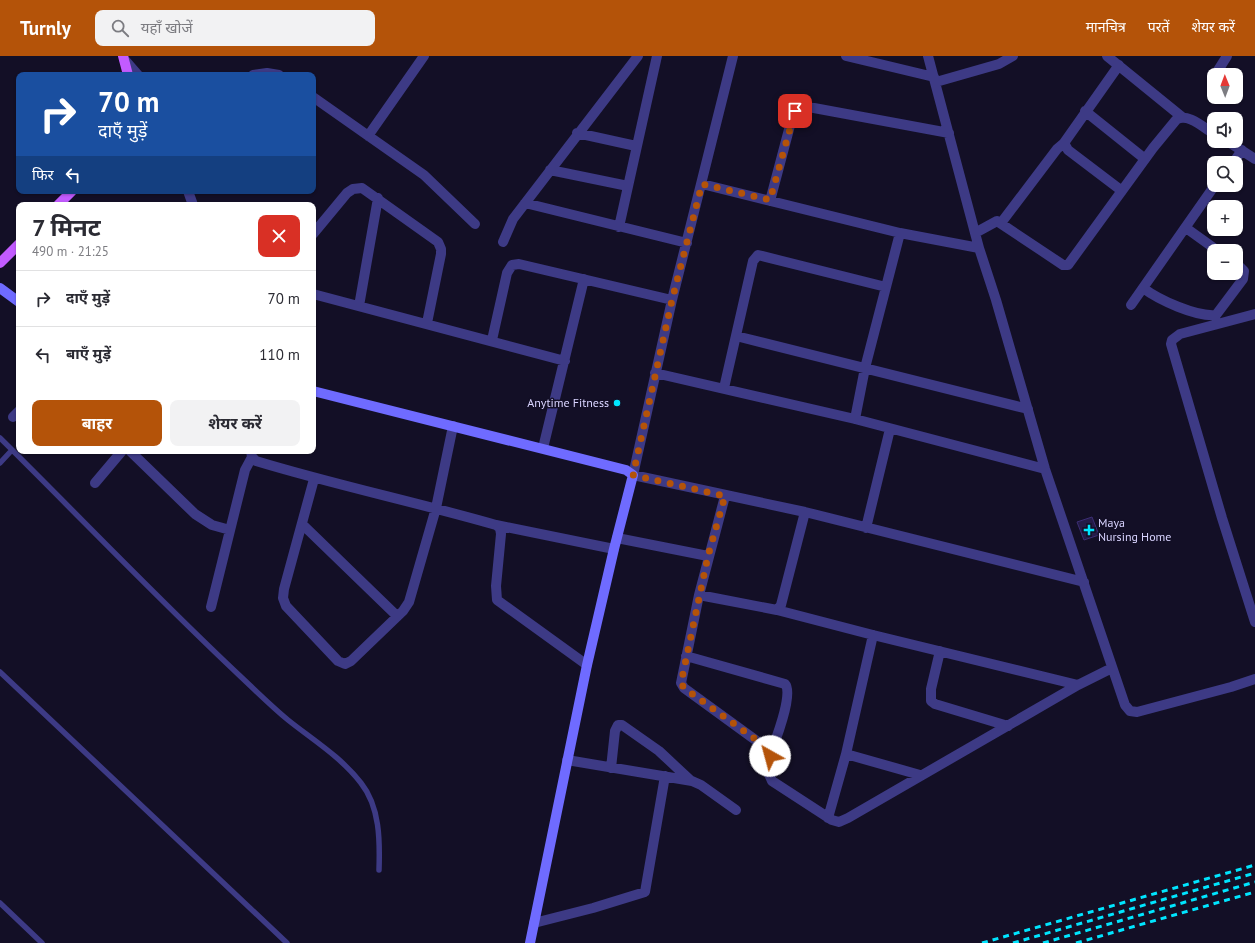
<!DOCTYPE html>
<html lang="hi">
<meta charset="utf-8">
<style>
:root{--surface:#fff;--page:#f2f2f3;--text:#2b2b33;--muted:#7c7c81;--line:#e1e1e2;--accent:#b45309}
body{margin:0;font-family:"PT Sans","Noto Sans Devanagari",sans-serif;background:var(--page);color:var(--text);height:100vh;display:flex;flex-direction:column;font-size:15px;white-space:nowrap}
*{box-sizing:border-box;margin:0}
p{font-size:13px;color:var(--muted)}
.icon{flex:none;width:22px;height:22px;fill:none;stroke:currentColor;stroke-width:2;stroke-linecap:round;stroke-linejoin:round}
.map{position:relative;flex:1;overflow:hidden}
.drawer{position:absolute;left:16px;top:146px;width:300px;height:252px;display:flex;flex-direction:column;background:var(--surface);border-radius:8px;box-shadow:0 1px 3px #0004}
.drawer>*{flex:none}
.banner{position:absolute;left:16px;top:16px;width:300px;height:122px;border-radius:8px;box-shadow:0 1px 3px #0004;background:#1a4fa0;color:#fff;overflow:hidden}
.needle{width:26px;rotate:359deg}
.controls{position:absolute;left:1207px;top:12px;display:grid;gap:8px}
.controls a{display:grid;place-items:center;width:36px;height:36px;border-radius:8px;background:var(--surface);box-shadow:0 1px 3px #0004;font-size:20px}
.pin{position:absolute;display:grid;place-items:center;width:34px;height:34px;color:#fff;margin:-17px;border-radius:8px;box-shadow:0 2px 6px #0006}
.me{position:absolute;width:44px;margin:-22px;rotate:322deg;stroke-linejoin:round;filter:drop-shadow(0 0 3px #0008)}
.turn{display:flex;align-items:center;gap:14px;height:84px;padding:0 16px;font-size:18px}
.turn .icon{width:52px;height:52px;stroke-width:2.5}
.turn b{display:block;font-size:28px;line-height:34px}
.then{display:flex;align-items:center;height:38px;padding:0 16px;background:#0003;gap:8px;font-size:15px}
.round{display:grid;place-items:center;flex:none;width:42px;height:42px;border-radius:8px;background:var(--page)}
.headline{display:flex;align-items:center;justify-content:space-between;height:68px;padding:0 16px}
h1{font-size:24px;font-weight:700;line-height:30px}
.button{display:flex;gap:8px;margin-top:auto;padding:8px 16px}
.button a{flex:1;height:46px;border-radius:8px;background:var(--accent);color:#fff;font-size:16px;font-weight:700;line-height:46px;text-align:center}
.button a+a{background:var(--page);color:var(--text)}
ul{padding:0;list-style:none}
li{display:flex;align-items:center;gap:12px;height:56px;padding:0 16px;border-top:1px solid var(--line)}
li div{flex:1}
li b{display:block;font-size:15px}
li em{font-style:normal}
header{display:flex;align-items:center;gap:24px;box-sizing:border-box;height:56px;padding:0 20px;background:var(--accent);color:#fff}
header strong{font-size:19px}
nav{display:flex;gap:22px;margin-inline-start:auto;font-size:14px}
.search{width:280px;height:36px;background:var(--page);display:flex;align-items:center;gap:10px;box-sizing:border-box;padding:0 14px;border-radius:8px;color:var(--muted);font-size:15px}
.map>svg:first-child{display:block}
.building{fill:#241b47;stroke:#3b2d73}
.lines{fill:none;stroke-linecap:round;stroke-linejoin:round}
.lane{stroke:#3d3a85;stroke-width:5.5}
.street{stroke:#3d3a85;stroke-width:10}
.secondary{stroke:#6f6bff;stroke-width:10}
.primary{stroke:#c25bff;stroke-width:10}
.rail{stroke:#00e5ff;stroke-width:3;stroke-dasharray:6 5;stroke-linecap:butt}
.route{stroke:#b45309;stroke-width:7;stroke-dasharray:0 12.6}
.poi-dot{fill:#00e5ff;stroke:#130f26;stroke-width:1.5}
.labels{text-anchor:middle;stroke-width:3;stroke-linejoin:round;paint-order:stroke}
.poi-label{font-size:12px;fill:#d9d4ff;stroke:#130f26;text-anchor:end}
</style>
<header>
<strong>Turnly</strong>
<div class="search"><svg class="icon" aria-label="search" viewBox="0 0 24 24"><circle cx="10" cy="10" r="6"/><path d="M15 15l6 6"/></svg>यहाँ खोजें</div>
<nav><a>मानचित्र</a><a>परतें</a><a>शेयर करें</a></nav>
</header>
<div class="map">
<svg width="1255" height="887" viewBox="0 0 1255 887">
<rect width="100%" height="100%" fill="#130f26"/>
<path class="building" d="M1092 461 1099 479 1084 484 1077 466Z"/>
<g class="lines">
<path class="lane" d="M0 382C80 461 157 542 239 619 255 634 271 650 288 664 313 684 341 701 361 727 380 751 380 785 379 814
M0 407 12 394
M0 616 287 887
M0 847 42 887"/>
<path class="street" d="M733 0 672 244 633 419 805 456 1084 526
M846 0 934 21
M928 0 979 192 996 244 1045 413 1125 649 1130 655 1137 656 1231 631 1255 623
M1107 0 1182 61
M124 3 138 19
M1119 9 1064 87 1068 94 1122 135
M1217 16 1227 0
M253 19 267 17 279 19
M936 26 999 8 1013 0
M313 41 424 119 475 168
M1085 55 1145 103
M577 77 636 90
M368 80 424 0
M1227 85 1255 103
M1233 107 1242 94
M550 114 628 130
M702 128 900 177 979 192
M188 135 193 149
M770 145 792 62 798 51 814 52 949 77
M525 147 687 187
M1001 167 1057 93 1064 87
M619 171 657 0
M1186 172 1218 195
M975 177 997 165 1063 209H1068L1153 92 1176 64C1187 56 1204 72 1214 78
M313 178 347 137 353 133 362 132 438 186 441 193V198L427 267
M503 186 513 163 638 0
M1143 232C1159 244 1196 261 1216 259L1243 223 1244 215 1236 207
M313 238 565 305
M1131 249 1215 129
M359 250 378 142
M1255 258 1180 278 1172 284 1171 288 1222 462 1255 566
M736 280 1028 353
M492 284 507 217 512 209 519 208 672 244
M655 317 855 363 1045 413
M724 332 753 205 758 199 886 231
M13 361 19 355
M855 363 865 312 900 177
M543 392 584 223
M130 395 195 458 212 469 230 474
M251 395 252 401 256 405C335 429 416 446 496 469L500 472 501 478 496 530 497 544 587 609
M314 423 284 533 283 542 286 550 338 605 345 608 351 605 403 555 409 546 436 452 453 370
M95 427 122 395
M805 456 781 549 777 554 699 539 681 627 684 632 765 691 769 695 768 716 772 725 832 764 839 766 848 762 1078 629 1112 612
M302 468 397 560
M496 469 614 493
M866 472 890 373
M617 482 708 500
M699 539 725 440
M211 551 245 414 252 401
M777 554 873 579 1078 629
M940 595 931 633V645L935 648 1008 670
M686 600 785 628C794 637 775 687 769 699
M846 698 920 719
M567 704 692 725 701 729 736 754
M611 712 615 675 618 669H622L659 695 690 724
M828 762 846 698 873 579
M534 867 593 852 645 836 665 720"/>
<path class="secondary" d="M0 232 19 246
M313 335 626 414 633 419 614 493 587 609 530 887"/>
<path class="primary" d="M123 0 128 19
M58 149 72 135
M0 207 19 188"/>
<path class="rail" d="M982 887 1255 809
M1013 887 1255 817
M1043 887 1255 826
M1076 887 1255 836"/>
</g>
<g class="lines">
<path class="route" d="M770 700 769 695 765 690 684 632 681 627 708 500 725 440 633 419 672 244 702 128 770 144 795 55"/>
</g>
<g class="poi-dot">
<circle cx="617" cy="347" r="4"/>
<path d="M1087 468h4v4h4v4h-4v4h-4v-4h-4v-4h4z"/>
</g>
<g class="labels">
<g class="poi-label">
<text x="609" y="351">Anytime Fitness</text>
<text x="1098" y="471" text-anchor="start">Maya<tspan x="1098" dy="14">Nursing Home</tspan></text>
</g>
</g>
</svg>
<div class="controls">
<a><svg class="needle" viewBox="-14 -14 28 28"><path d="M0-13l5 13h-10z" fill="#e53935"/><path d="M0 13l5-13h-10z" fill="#7c7c81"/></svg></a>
<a><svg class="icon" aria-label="sound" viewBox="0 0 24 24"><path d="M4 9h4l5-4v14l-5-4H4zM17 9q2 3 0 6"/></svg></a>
<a><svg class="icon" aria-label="search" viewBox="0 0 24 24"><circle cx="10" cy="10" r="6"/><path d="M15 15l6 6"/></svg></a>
<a>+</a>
<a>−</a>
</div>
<div class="pin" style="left:795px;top:55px;background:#d93025"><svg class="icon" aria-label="arrive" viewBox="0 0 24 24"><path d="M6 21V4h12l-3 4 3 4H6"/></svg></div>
<svg class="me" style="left:770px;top:700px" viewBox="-20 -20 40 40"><circle r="19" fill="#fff"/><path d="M0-13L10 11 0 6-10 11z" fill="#b45309"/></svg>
<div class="banner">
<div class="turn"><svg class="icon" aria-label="right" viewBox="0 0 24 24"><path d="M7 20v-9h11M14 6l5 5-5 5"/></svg><div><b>70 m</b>दाएँ मुड़ें</div></div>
<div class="then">फिर<svg class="icon" aria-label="left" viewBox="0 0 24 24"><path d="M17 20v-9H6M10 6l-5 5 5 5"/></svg></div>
</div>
<section class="drawer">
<div class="headline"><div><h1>7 मिनट</h1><p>490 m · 21:25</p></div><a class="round" style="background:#d93025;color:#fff"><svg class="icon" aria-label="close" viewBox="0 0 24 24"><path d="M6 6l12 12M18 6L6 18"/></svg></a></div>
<ul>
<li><svg class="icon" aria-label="right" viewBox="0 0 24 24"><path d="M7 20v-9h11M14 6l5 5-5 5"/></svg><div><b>दाएँ मुड़ें</b></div><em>70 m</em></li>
<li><svg class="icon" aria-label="left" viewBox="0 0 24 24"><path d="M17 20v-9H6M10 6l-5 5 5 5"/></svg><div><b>बाएँ मुड़ें</b></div><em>110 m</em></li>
</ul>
<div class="button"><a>बाहर</a><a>शेयर करें</a></div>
</section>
</div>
